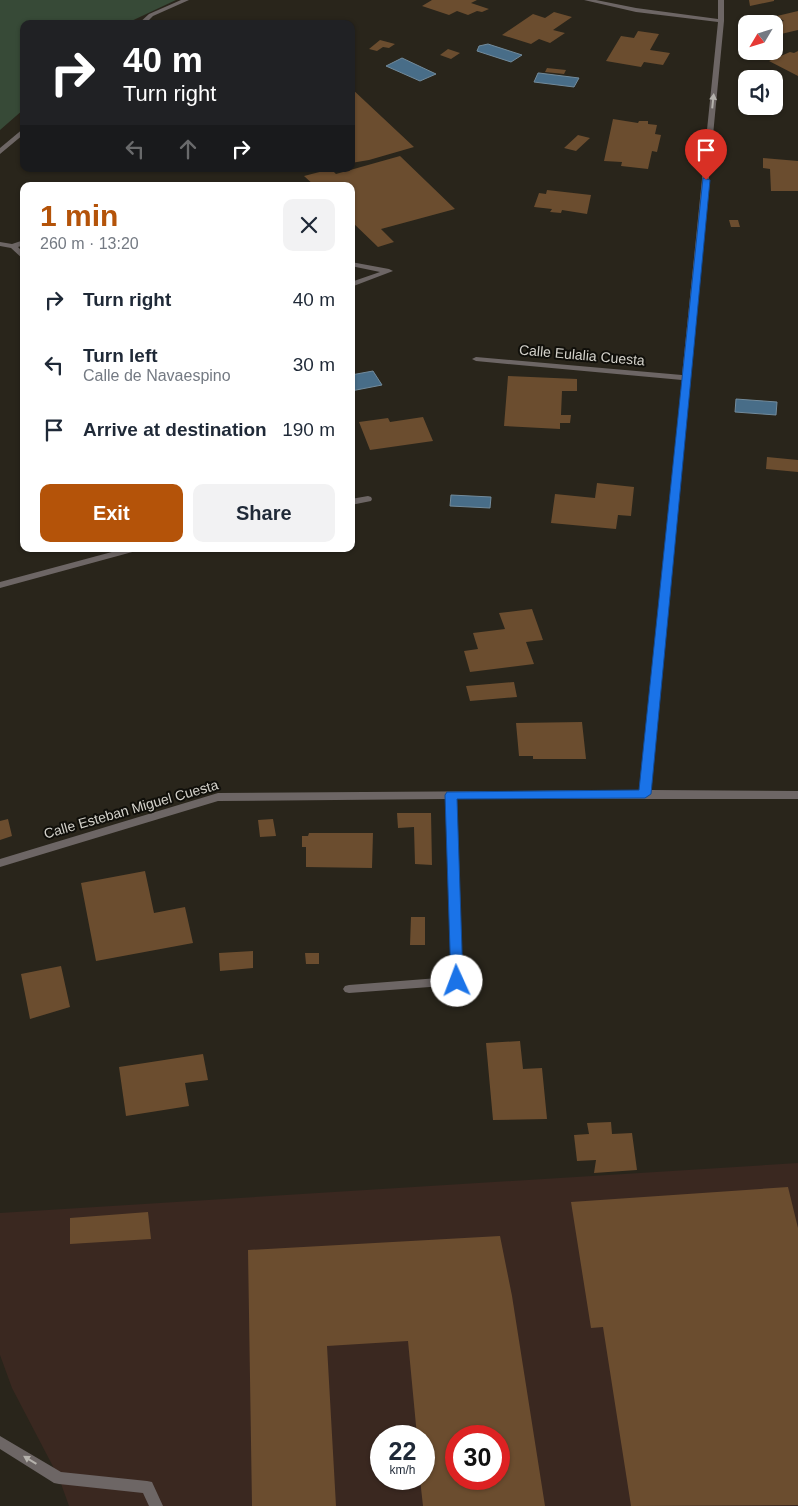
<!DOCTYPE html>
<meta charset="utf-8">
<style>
:root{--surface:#fff;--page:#f2f2f3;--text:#1f2937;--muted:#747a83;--accent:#b45309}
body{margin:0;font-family:Helvetica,sans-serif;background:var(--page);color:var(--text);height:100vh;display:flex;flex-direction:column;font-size:19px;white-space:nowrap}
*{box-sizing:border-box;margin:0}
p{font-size:16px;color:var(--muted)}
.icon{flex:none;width:28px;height:28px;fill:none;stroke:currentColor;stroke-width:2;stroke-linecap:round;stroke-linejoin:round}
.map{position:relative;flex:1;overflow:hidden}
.sheet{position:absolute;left:20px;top:182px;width:335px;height:370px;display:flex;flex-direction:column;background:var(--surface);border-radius:10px;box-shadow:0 1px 4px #0004}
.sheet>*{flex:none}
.guide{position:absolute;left:20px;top:20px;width:335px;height:152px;border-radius:10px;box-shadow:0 1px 4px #0004;background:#202124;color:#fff;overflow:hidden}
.needle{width:32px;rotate:232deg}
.tools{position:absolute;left:738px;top:15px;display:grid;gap:10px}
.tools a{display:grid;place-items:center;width:45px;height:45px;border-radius:10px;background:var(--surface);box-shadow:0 1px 4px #0004;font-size:25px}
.speed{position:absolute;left:370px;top:1425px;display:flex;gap:10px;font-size:25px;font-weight:700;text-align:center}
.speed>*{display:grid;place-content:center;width:65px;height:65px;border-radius:50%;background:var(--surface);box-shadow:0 1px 4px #0004;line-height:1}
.speed small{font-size:12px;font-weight:400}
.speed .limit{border:8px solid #d22;background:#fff;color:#111}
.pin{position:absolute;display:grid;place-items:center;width:42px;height:42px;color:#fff;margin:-51px -21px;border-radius:50% 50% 50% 0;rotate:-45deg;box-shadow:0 0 5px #0007}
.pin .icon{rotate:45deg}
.me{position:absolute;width:55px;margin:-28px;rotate:358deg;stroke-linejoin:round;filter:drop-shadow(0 0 4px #0008)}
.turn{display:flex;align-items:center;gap:18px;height:105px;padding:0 20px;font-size:22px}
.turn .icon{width:65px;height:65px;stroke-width:2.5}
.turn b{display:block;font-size:35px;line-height:42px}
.lanes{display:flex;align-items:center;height:48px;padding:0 20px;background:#0003;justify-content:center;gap:25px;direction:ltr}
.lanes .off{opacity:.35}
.round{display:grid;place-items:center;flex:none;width:52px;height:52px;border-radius:10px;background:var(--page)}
.summary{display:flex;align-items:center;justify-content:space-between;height:85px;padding:0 20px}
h1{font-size:30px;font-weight:700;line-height:38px;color:var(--accent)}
.primary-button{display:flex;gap:10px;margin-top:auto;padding:10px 20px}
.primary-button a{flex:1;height:58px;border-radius:10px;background:var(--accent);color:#fff;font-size:20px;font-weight:700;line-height:58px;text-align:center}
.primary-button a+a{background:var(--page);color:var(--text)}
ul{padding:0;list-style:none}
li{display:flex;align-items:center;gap:15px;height:65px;padding:0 20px}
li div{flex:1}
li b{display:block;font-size:19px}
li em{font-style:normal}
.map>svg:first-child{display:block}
.education{fill:#3a2820;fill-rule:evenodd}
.green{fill:#374a37}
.water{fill:#486d88;stroke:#728b9c}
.building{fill:#6b4d2f;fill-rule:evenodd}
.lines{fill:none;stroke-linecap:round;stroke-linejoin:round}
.lane{fill:#6d6665;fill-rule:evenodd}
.street{fill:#6d6665;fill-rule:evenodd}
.oneway{fill:#b5b2ac}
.route{fill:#1a73e8;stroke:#114b97}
.labels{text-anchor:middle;stroke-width:4;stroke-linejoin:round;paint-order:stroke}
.street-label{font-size:14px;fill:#d4d2cb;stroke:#100f0a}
</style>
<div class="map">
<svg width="798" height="1506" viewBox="0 0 798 1506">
<rect width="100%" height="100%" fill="#29251b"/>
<path class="education" d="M798 1163V1506H69L59 1478 12 1388 0 1355V1213ZM381 1436H424V1479H381ZM456 1436H499V1479H456Z"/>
<path class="green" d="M0 0H176L125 24H24V109L0 130Z"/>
<path class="water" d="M488 44 522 55 511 62 477 51 479 46Z
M402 58 436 74 420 81 386 66Z
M538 73H539L579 78 574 87 534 82Z
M373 371 382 385 351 391V375Z
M736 399 777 402 776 415 735 412Z
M451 495 491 497 490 508 450 506Z"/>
<path class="building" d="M432 0H477L471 3 489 9 482 12 477 11 468 15 457 11 449 15 422 6Z
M749 0H774V1L750 6Z
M798 11V30L781 34 774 28V24L784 21 777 16Z
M554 12 572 17 553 30 565 33 550 43 539 39 531 44 502 35 533 14 545 18Z
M638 31 659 34 650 50 670 53 663 65 644 62 641 67 606 61 621 36 634 38Z
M380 40 395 44 389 48 383 47 377 51 369 49Z
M448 49 460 53 451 59 440 55Z
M798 51V76L769 61 790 52 794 53Z
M547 68 566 70 564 74 545 72Z
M351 88 414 147 369 160 351 163Z
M613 119 638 123 639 121H648V124L657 125 655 134 661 135 657 152 652 151 648 169 621 166 622 162 604 161Z
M578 135 590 138 576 151 564 148Z
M400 156 455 209 381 229 394 242 378 247 351 221V186H315L304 176 331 169 336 174Z
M763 158 798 161V191H771L770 169 763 168Z
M547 190 591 195 587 214 562 210 561 213 550 212 552 209 534 207 539 193 546 194Z
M729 220H738L740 227H731Z
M508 376 577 379V391H562L561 415H571L570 423H560V429L504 426Z
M423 417 433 441 370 450 359 422 388 418 390 422Z
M767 457 798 460V472L766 469Z
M597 483 634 487 631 516 618 515 616 529 551 523 555 494 595 498Z
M532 609 543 640 526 642 534 664 470 672 464 651 478 649 473 633 505 629 499 613Z
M514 682 517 697 470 701 466 686Z
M582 722 586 759H533V756H519L516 723Z
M397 813H431L432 865 415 864 414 827 398 828Z
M8 819 12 836 0 840V821Z
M273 819 276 836 260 837 258 820Z
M309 833H373L372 868 306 867V847H302V836H308Z
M145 871 154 913 185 907 193 943 96 961 81 883Z
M411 917H425V945H410Z
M253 951V968L220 971 219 953Z
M305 953H319V964H306Z
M61 966 70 1007 30 1019 21 974Z
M520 1041 523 1069 542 1068 547 1119 493 1120 486 1043Z
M203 1054 208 1080 185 1083 189 1106 126 1116 119 1067Z
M611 1122 612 1134 632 1133 637 1170 594 1173 596 1160 577 1161 574 1135 589 1134 587 1123Z
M788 1187 798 1228V1505L631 1506 603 1327 591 1328 571 1202Z
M148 1212 151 1239 70 1244V1218Z
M500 1236 512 1296 545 1506H423L420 1479H424V1436H417L408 1341 327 1346 336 1506H252L248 1250ZM456 1436H499V1479H456Z"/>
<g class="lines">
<path class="lane" d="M164 182 171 186H155Z
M24 240V245L18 247 24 253V260L11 248 0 246V242L12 244Z
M351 262 389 269 393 271 351 287V282L380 272 351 266Z
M0 1436 61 1472 147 1481 152 1482 163 1506H149L143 1493 59 1484 54 1483 0 1449Z"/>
<path class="street" d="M181 0H189L153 16 145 24H138L149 14Z
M584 0H596L636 8 718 19V0H724V21L650 790 798 791V799H456L463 981 461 984 457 985 349 993 345 992 343 989 345 986 349 985 451 977 446 799 218 801 0 867V859L218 793 640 790 682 380 476 361 472 359 476 357 682 375 718 22 636 12Z
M24 128V134L0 154V148Z
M368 496 371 497 372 499 371 501 351 505V499Z
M123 549H138L136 551 0 588V582Z"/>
</g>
<defs><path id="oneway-solid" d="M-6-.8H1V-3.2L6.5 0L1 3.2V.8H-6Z" transform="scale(1.25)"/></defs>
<g class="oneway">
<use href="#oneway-solid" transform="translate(713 101) rotate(-84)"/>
<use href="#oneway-solid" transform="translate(30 1460) rotate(-149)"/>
</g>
<path class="route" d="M703 178 710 180 651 794 645 798 457 799 463 981 461 984H452L451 981 445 795 447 792 639 790Z"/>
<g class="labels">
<g class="street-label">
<text transform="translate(582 355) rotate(5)" y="5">Calle Eulalia Cuesta</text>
<text transform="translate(131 809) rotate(-16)" y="5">Calle Esteban Miguel Cuesta</text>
</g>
</g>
</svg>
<div class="tools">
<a><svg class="needle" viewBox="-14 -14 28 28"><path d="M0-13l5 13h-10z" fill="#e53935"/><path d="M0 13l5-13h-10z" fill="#747a83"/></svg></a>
<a><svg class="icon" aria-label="sound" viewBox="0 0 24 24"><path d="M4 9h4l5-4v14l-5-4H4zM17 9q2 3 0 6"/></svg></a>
</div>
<div class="speed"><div>22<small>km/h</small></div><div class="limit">30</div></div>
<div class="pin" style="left:706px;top:180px;background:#d93025"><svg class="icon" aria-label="arrive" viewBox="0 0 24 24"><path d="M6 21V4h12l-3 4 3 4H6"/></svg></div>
<svg class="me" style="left:457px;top:981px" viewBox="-20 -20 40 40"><circle r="19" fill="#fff"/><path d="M0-13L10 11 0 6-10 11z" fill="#1a73e8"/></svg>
<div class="guide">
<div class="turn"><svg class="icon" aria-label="right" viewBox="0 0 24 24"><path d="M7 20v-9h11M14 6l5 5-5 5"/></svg><div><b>40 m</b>Turn right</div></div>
<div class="lanes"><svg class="icon off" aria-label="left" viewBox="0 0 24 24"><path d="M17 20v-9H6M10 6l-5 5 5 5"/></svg><svg class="icon off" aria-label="ahead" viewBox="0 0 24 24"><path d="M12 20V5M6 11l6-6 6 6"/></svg><svg class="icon" aria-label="right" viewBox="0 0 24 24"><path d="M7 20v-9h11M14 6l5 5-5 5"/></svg></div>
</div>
<section class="sheet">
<div class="summary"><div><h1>1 min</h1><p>260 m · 13:20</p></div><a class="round"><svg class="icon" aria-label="close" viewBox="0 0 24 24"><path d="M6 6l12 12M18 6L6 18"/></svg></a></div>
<ul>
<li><svg class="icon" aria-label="right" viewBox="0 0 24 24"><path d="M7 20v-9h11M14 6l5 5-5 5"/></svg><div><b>Turn right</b></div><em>40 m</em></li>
<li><svg class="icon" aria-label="left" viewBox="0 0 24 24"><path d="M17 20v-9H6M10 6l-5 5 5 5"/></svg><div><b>Turn left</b><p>Calle de Navaespino</p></div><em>30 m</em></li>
<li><svg class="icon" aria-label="arrive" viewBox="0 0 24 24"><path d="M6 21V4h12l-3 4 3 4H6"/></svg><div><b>Arrive at destination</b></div><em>190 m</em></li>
</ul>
<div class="primary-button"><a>Exit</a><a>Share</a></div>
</section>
</div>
